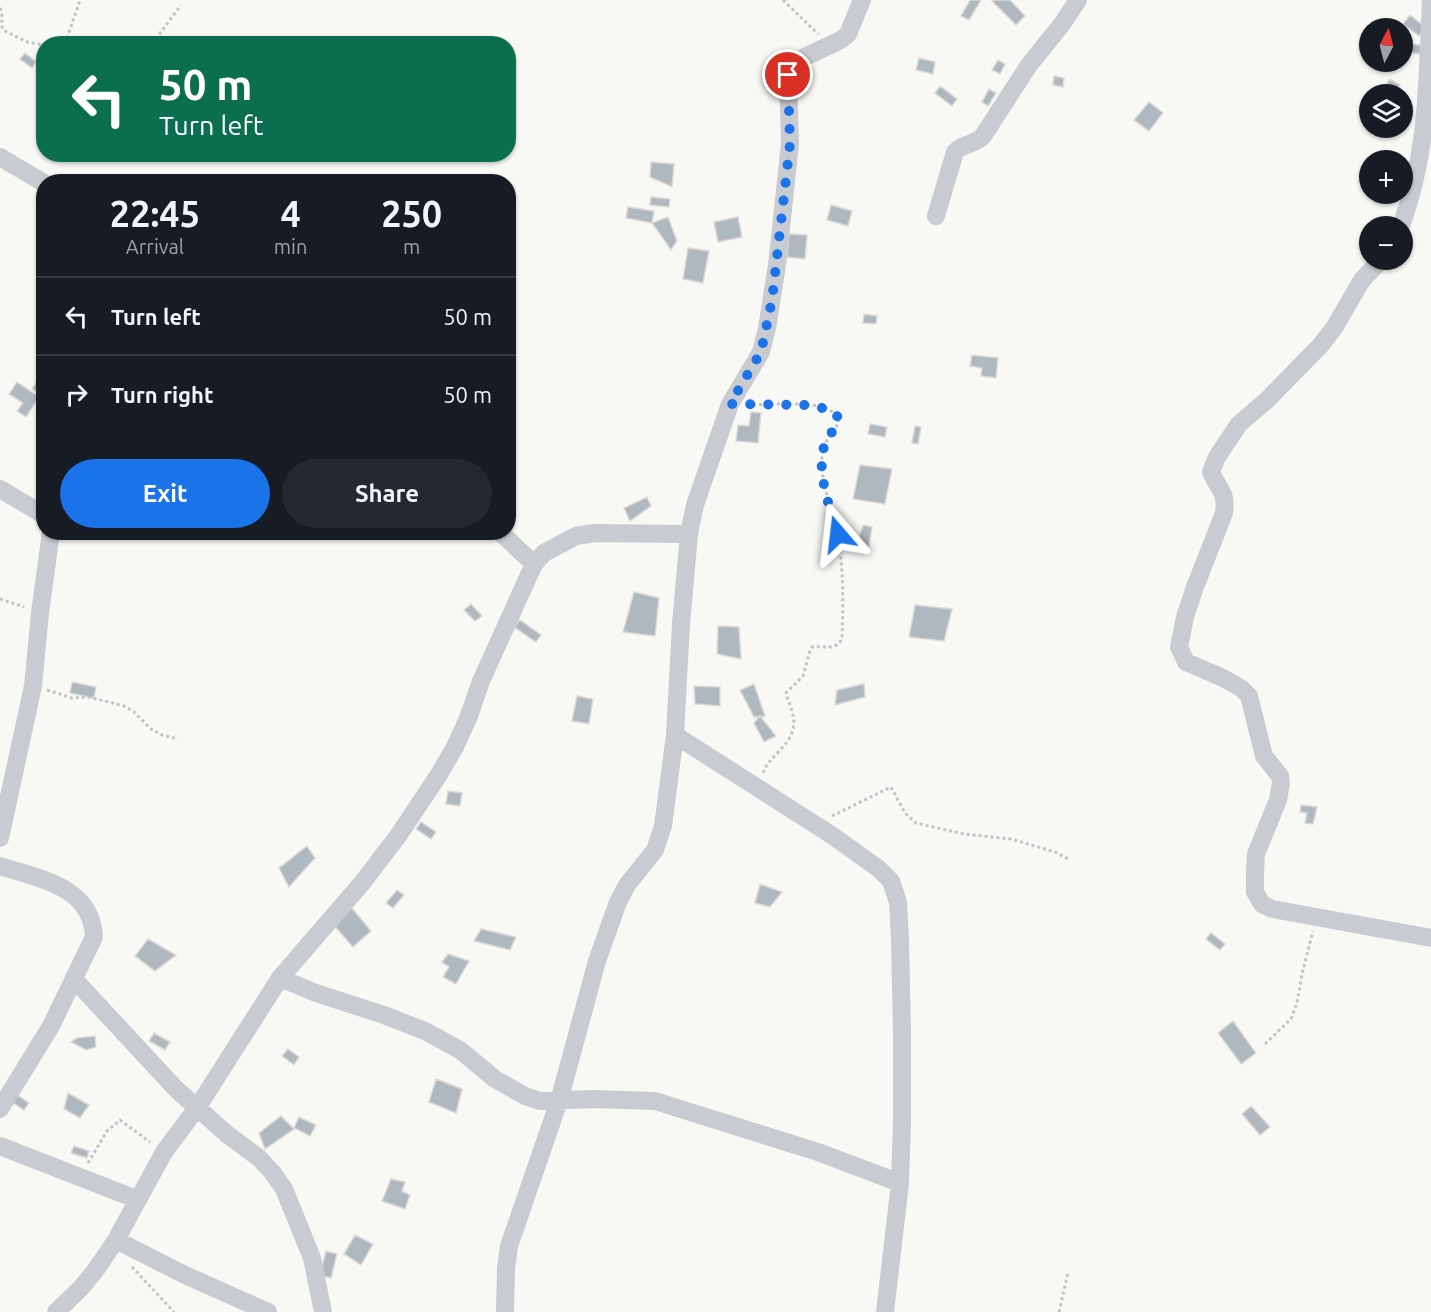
<!DOCTYPE html>
<meta charset="utf-8">
<style>
:root{--surface:#171b24;--page:#242831;--text:#f1f3f6;--muted:#9ea1a6;--line:#363941;--accent:#1a73e8}
body{margin:0;font-family:Ubuntu,sans-serif;background:var(--page);color:var(--text);height:100vh;display:flex;flex-direction:column;font-size:22px;white-space:nowrap}
*{box-sizing:border-box;margin:0}
p{font-size:20px;color:var(--muted)}
.icon{flex:none;width:33px;height:33px;fill:none;stroke:currentColor;stroke-width:2;stroke-linecap:round;stroke-linejoin:round}
.map{position:relative;flex:1;overflow:hidden}
.details{position:absolute;left:36px;top:174px;width:480px;height:366px;display:flex;flex-direction:column;background:var(--surface);border-radius:24px;box-shadow:0 2px 4px #0004}
.details>*{flex:none}
.guide{position:absolute;left:36px;top:36px;width:480px;height:126px;border-radius:24px;box-shadow:0 2px 4px #0004;background:#0b6e4f;color:#fff;overflow:hidden}
.needle{width:39px;rotate:7deg}
.controls{position:absolute;left:1359px;top:18px;display:grid;gap:12px}
.controls a{display:grid;place-items:center;width:54px;height:54px;border-radius:50%;background:var(--surface);box-shadow:0 2px 4px #0004;font-size:30px}
.pin{position:absolute;display:grid;place-items:center;width:51px;height:51px;color:#fff;margin:-26px;border:3px solid #fff;border-radius:50%;box-shadow:0 2px 6px #0007}
.me{position:absolute;width:66px;margin:-33px;rotate:343deg;stroke-linejoin:round;filter:drop-shadow(0 0 4px #0008)}
.turn{display:flex;align-items:center;gap:21px;height:126px;padding:0 24px;font-size:27px}
.turn .icon{width:78px;height:78px;stroke-width:2.5}
.turn b{display:block;font-size:42px;line-height:51px}
.eta{display:flex;justify-content:space-evenly;align-items:center;height:102px;text-align:center}
.eta b{font-size:36px;font-weight:700;line-height:42px}
.action{display:flex;gap:12px;margin-top:auto;padding:12px 24px}
.action a{flex:1;height:69px;border-radius:36px;background:var(--accent);color:#fff;font-size:24px;font-weight:700;line-height:69px;text-align:center}
.action a+a{background:var(--page);color:var(--text)}
ul{padding:0;list-style:none}
li{display:flex;align-items:center;gap:18px;height:78px;padding:0 24px;border-top:2px solid var(--line)}
li div{flex:1}
li b{display:block;font-size:22px}
li em{font-style:normal}
.map>svg:first-child{display:block}
.building{fill:#b0b8bf;stroke:#dadad7;stroke-width:1.5}
.lines{fill:none;stroke-linecap:round;stroke-linejoin:round}
.path{stroke:#c1c3c6;stroke-width:3;stroke-dasharray:3 3;stroke-linecap:butt}
.minor{stroke:#c8cbcf;stroke-width:18}
.route{stroke:#1a73e8;stroke-width:10;stroke-dasharray:0 18}
</style>
<div class="map">
<svg width="1431" height="1312" viewBox="0 0 1431 1312">
<rect width="100%" height="100%" fill="#f8f8f5"/>
<path class="building" d="M970 0H981L969 20 961 16Z
M993 0H1010L1025 16 1016 25 992 1Z
M1410 15 1425 27 1419 36 1403 24Z
M1408 44 1422 45 1421 54 1407 52Z
M25 53 36 62 32 68 20 59Z
M919 58 935 62 933 74 916 70Z
M998 60 1005 64 1000 74 992 70Z
M1054 76 1064 78 1063 87 1053 85Z
M1390 79 1400 85 1393 94H1379Z
M940 86 957 99 952 106 935 93Z
M989 89 996 93 988 106 982 102Z
M1149 102 1163 113 1149 131 1134 120Z
M651 162 674 164 672 187 650 177Z
M651 197 670 199 669 207 650 205Z
M831 205 852 211 848 226 827 220Z
M628 207 654 211 652 223 626 218Z
M668 217 677 241 671 250 652 223Z
M738 217 742 237 718 242 714 222Z
M789 234 807 235 805 259 787 257Z
M688 248 709 251 703 283 683 279Z
M864 314 877 316 876 324 863 323Z
M972 355 998 358 996 378 981 376 982 368 970 366Z
M17 382 39 397 26 417 17 411 23 403 9 394Z
M36 383 44 388 43 407 38 403 43 396 32 389Z
M751 412 761 413 758 443 736 441 738 425 749 426Z
M870 424 887 427 885 437 868 434Z
M915 426 921 427 918 444 912 443Z
M860 465 892 469 885 504 853 499Z
M647 497 651 506 630 521 624 508Z
M863 525 872 527 868 551 855 550Z
M634 592 659 598 655 636 623 632Z
M471 604 482 616 475 621 464 610Z
M915 605 952 609 944 641 909 637Z
M520 620 541 635 536 642 514 627Z
M718 626 739 627 741 659 717 654Z
M72 682 96 687 94 698 70 693Z
M754 684 765 716 754 717 740 690Z
M864 684 865 697 835 705 837 690Z
M694 686 720 687V706L695 704Z
M577 696 593 699 589 724 572 721Z
M760 716 776 736 764 742 754 723Z
M448 791 462 793 460 806 446 804Z
M1301 805 1317 807 1313 824 1305 823 1307 813 1300 812Z
M421 822 436 832 431 839 416 829Z
M307 846 315 858 289 887 279 868Z
M760 884 782 892 770 907 755 903Z
M397 890 404 895 393 908 386 903Z
M350 906 371 931 353 947 331 922Z
M481 929 516 937 510 950 474 941Z
M1211 933 1225 944 1220 950 1206 939Z
M148 939 176 955 155 971 135 956Z
M448 954 469 961 456 984 443 977 449 967 442 962Z
M1233 1021 1256 1053 1241 1064 1218 1033Z
M154 1033 170 1042 165 1050 149 1041Z
M95 1036 96 1047 86 1050 71 1042 77 1038Z
M288 1049 299 1057 294 1065 282 1056Z
M436 1079 462 1089 456 1113 429 1102Z
M68 1093 89 1105 80 1118 64 1109Z
M17 1095 29 1103 24 1110 12 1102Z
M1251 1106 1270 1127 1260 1135 1242 1114Z
M281 1116 294 1129 265 1149 259 1133Z
M299 1117 316 1125 310 1136 294 1128Z
M74 1146 89 1151 87 1158 71 1153Z
M391 1179 405 1182 402 1191 410 1195 405 1209 382 1201Z
M355 1235 373 1244 361 1265 344 1254Z
M326 1251 337 1254 331 1278 320 1275Z"/>
<g class="lines">
<path class="path" d="M783 0 818 34
M0 8C4 15 0 23 3 30L27 42 44 45
M65 44 80 0
M152 44 181 5
M747 405C770 405 805 401 826 408 833 411 837 416 839 422 833 433 823 442 822 455 820 484 833 509 838 537 844 571 843 605 842 639 834 652 824 645 812 647L810 651 803 676 786 693C788 701 792 708 793 716 799 744 766 756 763 774
M0 599 24 607
M47 690 72 698 89 697 124 706 134 712 151 729 162 735 178 739
M832 816 891 787 905 813 916 823 964 834 1011 839 1055 852 1068 859
M1265 1044 1291 1019 1297 1003 1302 974 1313 931
M88 1163 107 1131 120 1120 150 1142
M132 1267 174 1312
M1059 1312 1068 1273"/>
<path class="minor" d="M0 157 44 183
M936 216 955 152C963 143 975 145 983 136L1029 65 1062 24 1078 0
M1401 226C1429 150 1427 80 1431 0
M1381 260 1362 280 1334 328 1320 346 1266 401 1239 424 1217 457 1211 472C1218 490 1227 490 1224 513L1195 587 1185 617 1179 647 1186 662 1223 678 1241 688 1249 696 1264 756 1280 776 1281 783 1278 800 1256 854 1255 874V892L1262 904 1272 909 1431 938
M0 489 44 515
M500 532 534 564
M675 735 833 836 879 869 891 881 898 902 900 941 902 1032V1121L900 1183 885 1312
M0 838 33 686 40 613 51 532
M0 866C39 879 92 886 94 937L51 1026 0 1109
M280 978 316 993 384 1015 425 1031 460 1050 495 1079 525 1096 540 1101 593 1099 655 1101 818 1152 900 1183
M74 979 176 1089 228 1135 259 1158 272 1172 284 1189 312 1258 323 1312
M0 1146 136 1199
M116 1240 185 1275 268 1312
M56 1312 80 1289 95 1271 116 1240 164 1152 197 1108 280 978 362 883 398 836 438 776 455 747 469 716 481 681 534 564 544 553 576 536 594 533 689 534
M505 1312 506 1269 509 1246 559 1101 597 961 618 902 627 885 655 850 663 826 675 735 681 624 689 534 695 505 730 404 761 352 767 328 777 265 790 144 788 75 796 61 841 40 848 34 862 0"/>
</g>
<g class="lines">
<path class="route" d="M788 75 790 144 772 300 761 352 730 404 805 405 827 409 837 415 838 422C835 429 829 435 826 442 814 466 830 509 838 534"/>
</g>
</svg>
<div class="controls">
<a><svg class="needle" viewBox="-14 -14 28 28"><path d="M0-13l5 13h-10z" fill="#e53935"/><path d="M0 13l5-13h-10z" fill="#9ea1a6"/></svg></a>
<a><svg class="icon" aria-label="layers" viewBox="0 0 24 24"><path d="M12 4l9 5-9 5-9-5zM3 14l9 5 9-5"/></svg></a>
<a>+</a>
<a>−</a>
</div>
<div class="pin" style="left:788px;top:75px;background:#d93025"><svg class="icon" aria-label="arrive" viewBox="0 0 24 24"><path d="M6 21V4h12l-3 4 3 4H6"/></svg></div>
<svg class="me" style="left:838px;top:534px" viewBox="-20 -20 40 40"><path d="M0-17L14 15 0 8-14 15z" fill="#1a73e8" stroke="#fff" stroke-width="4"/></svg>
<div class="guide">
<div class="turn"><svg class="icon" aria-label="left" viewBox="0 0 24 24"><path d="M17 20v-9H6M10 6l-5 5 5 5"/></svg><div><b>50 m</b>Turn left</div></div>
</div>
<section class="details">
<div class="eta">
<div><b>22:45</b><p>Arrival</p></div>
<div><b>4</b><p>min</p></div>
<div><b>250</b><p>m</p></div>
</div>
<ul>
<li><svg class="icon" aria-label="left" viewBox="0 0 24 24"><path d="M17 20v-9H6M10 6l-5 5 5 5"/></svg><div><b>Turn left</b></div><em>50 m</em></li>
<li><svg class="icon" aria-label="right" viewBox="0 0 24 24"><path d="M7 20v-9h11M14 6l5 5-5 5"/></svg><div><b>Turn right</b></div><em>50 m</em></li>
</ul>
<div class="action"><a>Exit</a><a>Share</a></div>
</section>
</div>
